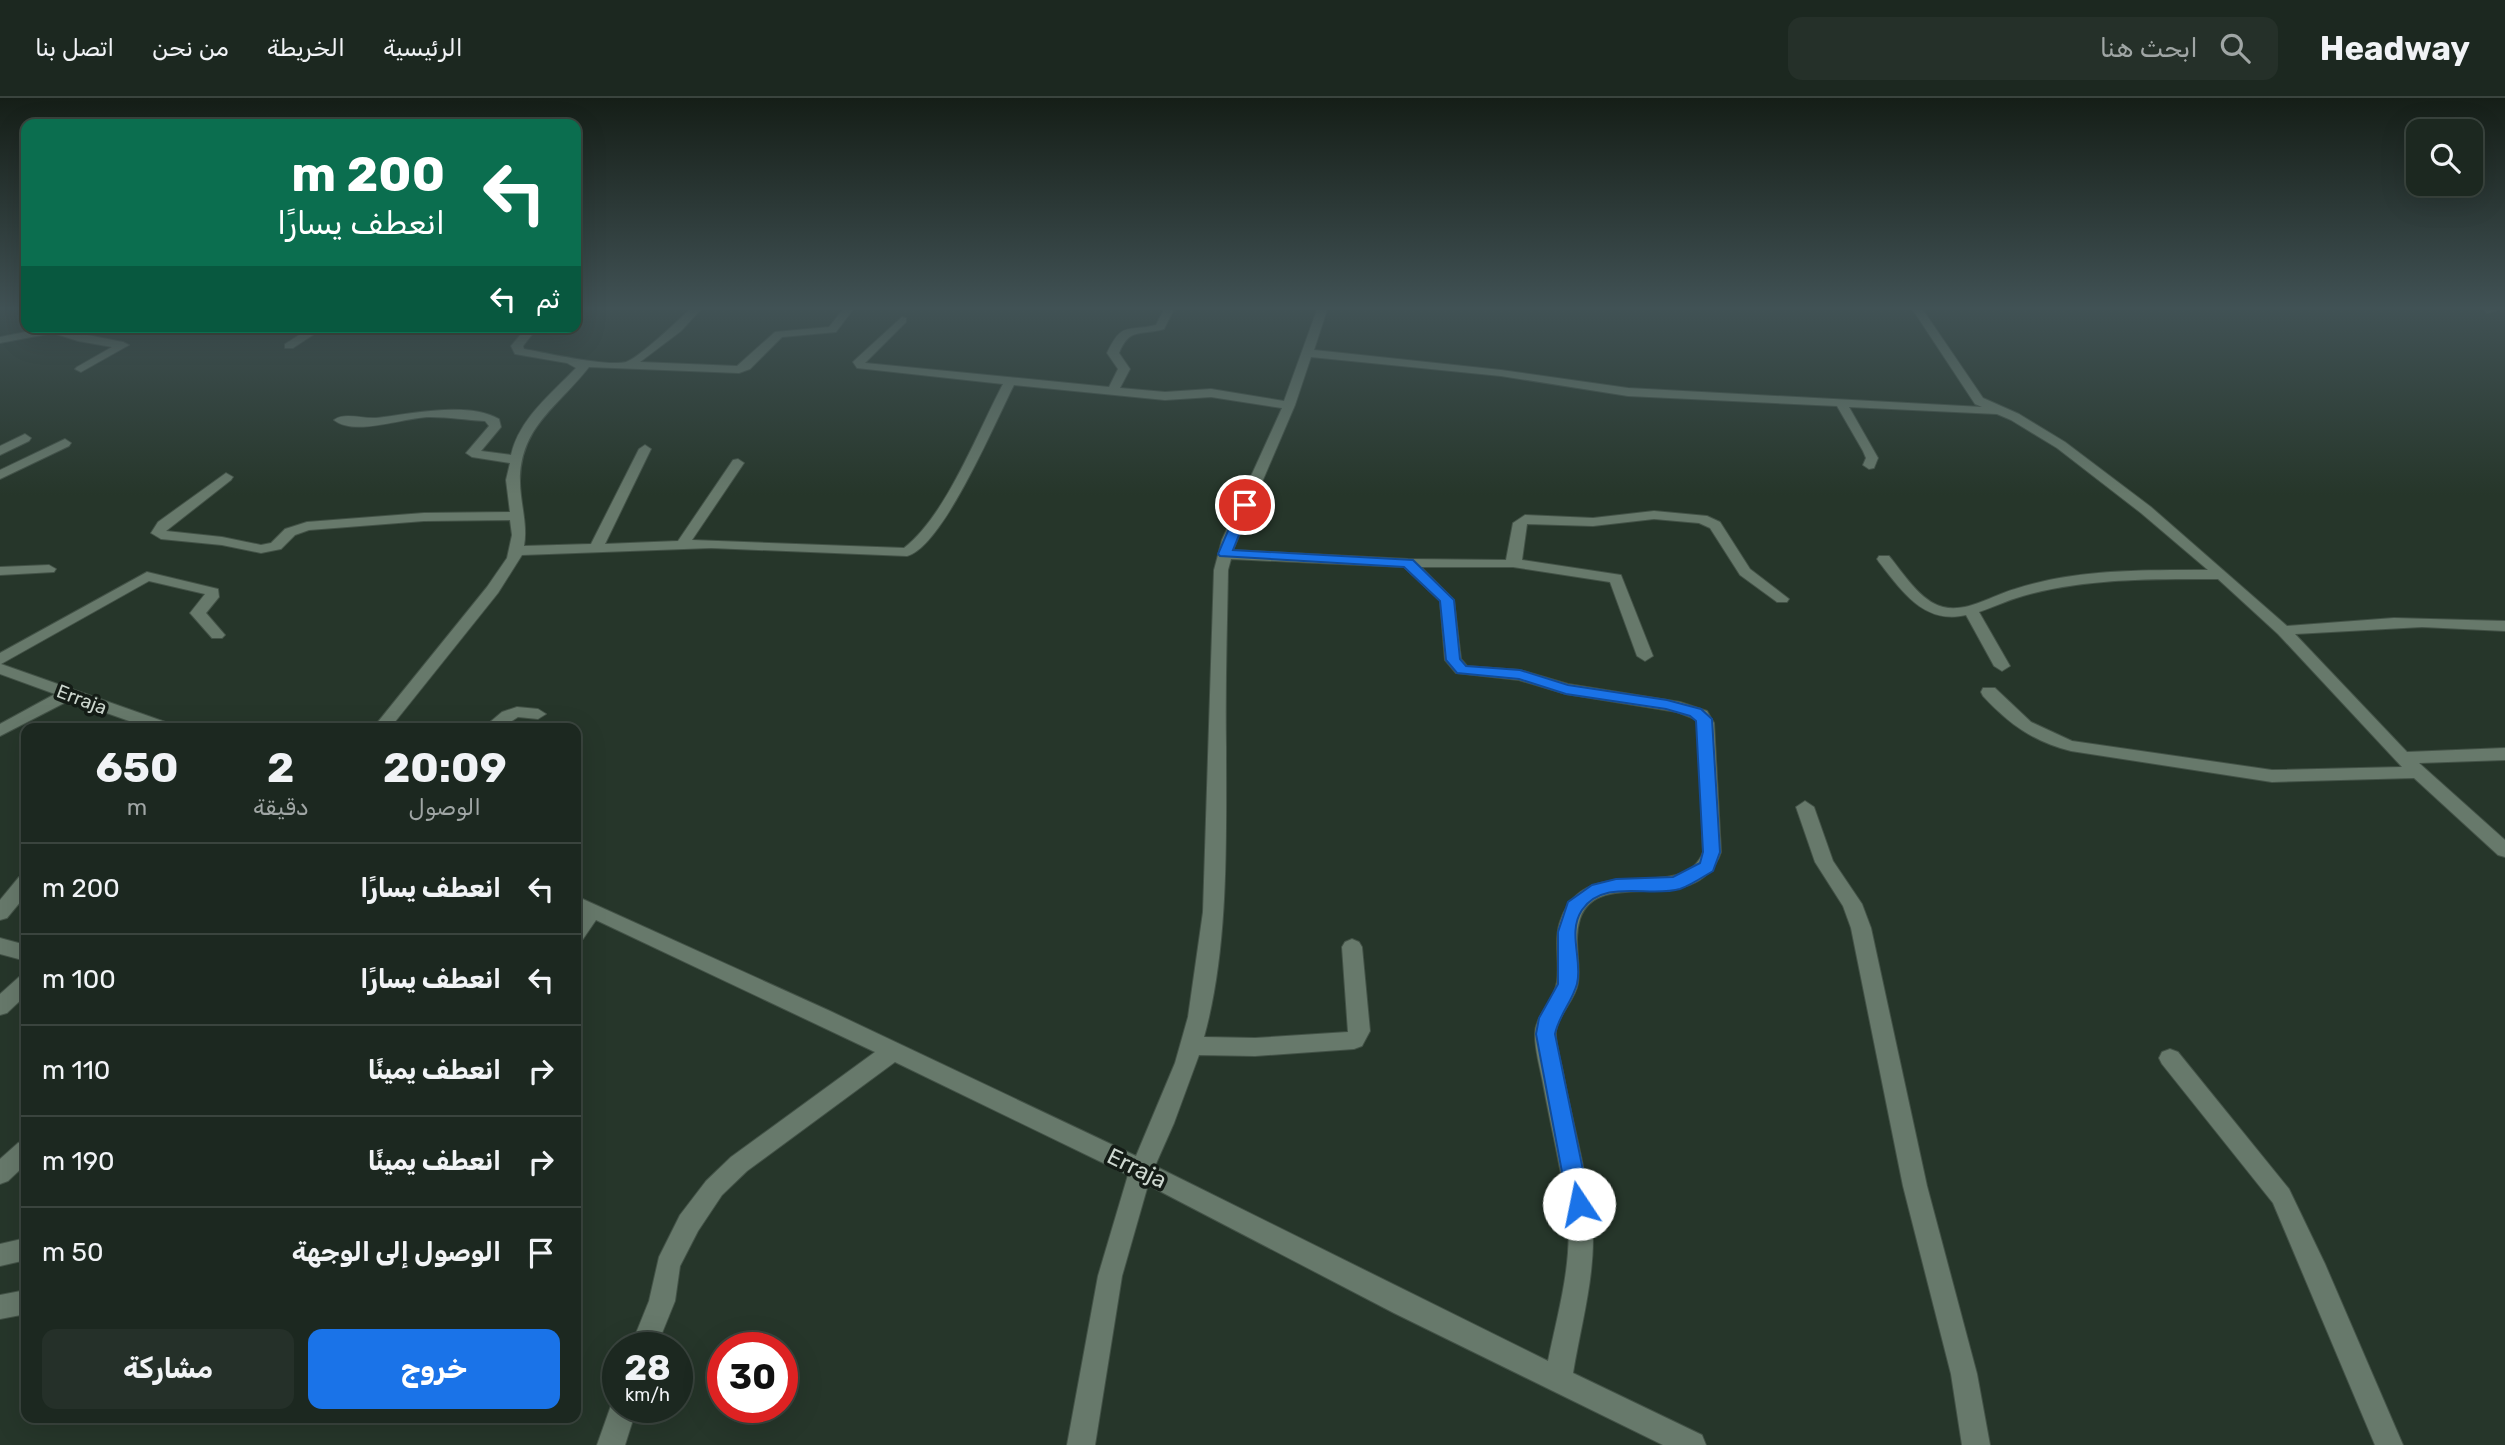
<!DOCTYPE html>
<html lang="ar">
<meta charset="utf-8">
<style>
:root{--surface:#1c2820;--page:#253029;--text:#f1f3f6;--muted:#a0a6a5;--line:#3a443e;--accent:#1a73e8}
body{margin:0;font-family:Rubik,"Noto Sans Arabic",sans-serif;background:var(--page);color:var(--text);direction:rtl;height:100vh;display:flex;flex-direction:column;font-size:26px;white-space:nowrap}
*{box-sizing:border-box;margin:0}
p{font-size:23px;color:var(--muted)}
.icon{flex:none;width:38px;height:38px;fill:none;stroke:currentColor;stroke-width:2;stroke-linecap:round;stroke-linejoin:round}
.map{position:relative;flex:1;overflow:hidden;direction:ltr}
.drawer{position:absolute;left:21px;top:625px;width:560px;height:700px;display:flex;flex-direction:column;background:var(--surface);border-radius:14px;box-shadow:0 7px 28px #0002,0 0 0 2px var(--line);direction:rtl}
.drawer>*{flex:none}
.top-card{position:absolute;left:21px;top:21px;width:560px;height:214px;border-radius:14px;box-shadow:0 7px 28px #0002,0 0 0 2px var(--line);direction:rtl;background:#0b6e4f;color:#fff;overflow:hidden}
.tools{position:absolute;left:2406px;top:21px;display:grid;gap:14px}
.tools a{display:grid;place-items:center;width:77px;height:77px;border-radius:14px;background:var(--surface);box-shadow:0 7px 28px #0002,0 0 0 2px var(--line);font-size:35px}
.speed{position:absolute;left:602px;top:1234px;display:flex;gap:14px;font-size:35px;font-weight:700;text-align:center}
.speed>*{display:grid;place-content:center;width:91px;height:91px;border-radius:50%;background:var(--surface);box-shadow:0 7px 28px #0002,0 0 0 2px var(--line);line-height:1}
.speed small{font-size:18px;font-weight:400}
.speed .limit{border:10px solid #d22;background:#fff;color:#111}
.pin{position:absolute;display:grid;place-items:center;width:60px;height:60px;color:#fff;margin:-30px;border:4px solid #fff;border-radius:50%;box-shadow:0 2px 7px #0007}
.me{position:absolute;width:77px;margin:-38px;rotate:349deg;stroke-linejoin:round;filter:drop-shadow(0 0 5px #0008)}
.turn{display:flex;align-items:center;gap:24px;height:147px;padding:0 21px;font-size:32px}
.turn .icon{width:91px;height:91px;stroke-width:2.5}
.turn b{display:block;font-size:49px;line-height:60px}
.then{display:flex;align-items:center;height:66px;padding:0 21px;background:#0003;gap:14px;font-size:26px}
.eta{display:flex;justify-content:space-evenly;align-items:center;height:119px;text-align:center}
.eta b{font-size:42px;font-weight:700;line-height:49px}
.button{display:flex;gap:14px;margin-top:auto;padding:14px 21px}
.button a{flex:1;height:80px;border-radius:14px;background:var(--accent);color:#fff;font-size:28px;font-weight:700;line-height:80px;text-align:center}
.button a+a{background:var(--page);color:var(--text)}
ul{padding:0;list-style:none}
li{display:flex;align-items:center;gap:21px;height:91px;padding:0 21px;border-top:2px solid var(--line)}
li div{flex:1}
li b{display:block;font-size:26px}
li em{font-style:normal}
header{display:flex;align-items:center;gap:42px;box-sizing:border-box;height:98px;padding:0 35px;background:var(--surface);border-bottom:2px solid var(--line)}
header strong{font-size:33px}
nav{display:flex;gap:38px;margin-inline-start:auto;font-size:24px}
.search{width:490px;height:63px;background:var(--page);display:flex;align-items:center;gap:18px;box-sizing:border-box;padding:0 24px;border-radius:14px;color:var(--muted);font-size:26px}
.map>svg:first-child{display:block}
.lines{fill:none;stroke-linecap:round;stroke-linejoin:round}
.street-casing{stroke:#435247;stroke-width:2}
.street{fill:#67796b;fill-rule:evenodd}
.route{fill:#1a73e8;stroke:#114b97;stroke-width:2}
.labels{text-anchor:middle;stroke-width:7;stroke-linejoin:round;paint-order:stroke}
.street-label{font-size:19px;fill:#cdd7cf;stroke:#141c16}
.near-street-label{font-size:23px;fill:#cdd7cf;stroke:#141c16}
</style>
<header>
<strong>Headway</strong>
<div class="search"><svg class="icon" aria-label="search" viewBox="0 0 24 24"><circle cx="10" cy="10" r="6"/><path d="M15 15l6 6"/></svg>ابحث هنا</div>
<nav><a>الرئيسية</a><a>الخريطة</a><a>من نحن</a><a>اتصل بنا</a></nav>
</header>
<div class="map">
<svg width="2505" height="1347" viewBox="0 0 2505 1347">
<rect width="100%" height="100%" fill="#26362a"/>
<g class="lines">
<g class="street-casing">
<path id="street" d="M692 209H703L681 233 640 264 737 268 775 234 829 229 845 209H855L836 234 782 239 750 271 739 275 589 269C559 308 520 328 520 383 520 405 528 426 524 448L591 446 639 351 645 347 651 351 605 446 678 443 733 362 738 361 744 365 692 442 904 450C946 418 978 333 1003 286L857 270 853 264 855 262 902 219 906 220V224L865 265 1109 289 1118 271 1107 255C1122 223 1127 234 1156 227L1165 209H1175L1164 231C1139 238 1130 229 1119 255L1130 271 1120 290 1165 294 1211 291 1284 303 1318 209H1328L1314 252 1501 272 1628 290 1982 309 1975 306 1911 209H1921L1983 300 2019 316 2065 344 2151 409 2287 528 2394 520 2505 523V533L2422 529 2295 536 2407 654 2505 650V662L2419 665 2505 742V759L2498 757 2414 680 2272 684 2071 653C2034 644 2009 626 1983 598L1981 594 1983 590H1995L2031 624 2072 643 2272 672 2402 669 2278 536 2218 481C2156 481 2091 480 2030 496 2013 500 1996 508 1979 514L2010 568 2002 573 1994 568 1966 517C1924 527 1902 493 1879 464L1877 461 1879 458H1889C1903 475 1921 504 1943 509 1967 515 1993 497 2015 491 2076 471 2144 472 2208 472L2141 415 2057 350 2011 322 1997 316 1849 309 1878 360 1874 370 1869 371 1863 367 1866 360 1863 353 1837 308 1628 298 1501 278 1311 259 1295 307 1233 452 1408 461 1506 462 1513 425 1525 417 1593 420 1654 413 1707 418 1720 424 1750 471 1789 501 1787 504H1777L1740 477 1710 430 1699 425 1654 421 1593 428 1527 426 1522 462 1621 477 1653 558 1645 563 1637 558 1610 484 1513 469H1421L1454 502 1461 561 1467 568 1520 572 1568 586 1680 604 1707 613 1714 625 1721 754C1697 824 1599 765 1580 821 1573 842 1581 864 1578 885 1575 903 1558 916 1556 933 1555 948 1562 966 1564 980 1573 1027 1587 1075 1592 1122 1597 1172 1581 1226 1573 1275L1702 1337 1706 1347H1663L1394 1215 1148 1087 1122 1178 1095 1347H1067L1098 1178 1128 1077 895 964 747 1073 722 1097 698 1133 680 1168 675 1203 656 1250H630L649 1203 659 1159 680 1117 706 1083 731 1059 875 954 596 822 583 841 576 843V821L580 815 576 813V798L830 913 1136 1058 1175 965 1188 919 1203 814 1214 472 1222 442 1282 310 1211 299 1165 302 1014 287C996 322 943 449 907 458L711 450 522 457 498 495 390 630H373L487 489 507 460 512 437 510 422 424 423 309 432 295 437 281 451 261 455 222 447 161 441 151 435 158 424 226 375 233 379 231 382 166 433 222 439 261 447 271 445 285 431 307 424 424 415 510 414 506 382 510 365 472 359 466 355 489 328 485 323C467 322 449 319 430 319 405 319 355 339 334 322 344 314 363 321 376 320 410 316 468 303 499 321L501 329 481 353 511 357C519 321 551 296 576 270L567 265 515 256 511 248 527 229H538L523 248 524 251C546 255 607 269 626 264 639 260 681 220 692 209ZM1231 461 1404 469 1440 503 1445 562 1456 575 1519 582 1566 596 1677 614 1695 621 1698 625 1703 754C1683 808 1586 750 1561 821 1553 841 1560 863 1557 884 1554 904 1534 918 1535 937 1535 953 1540 969 1543 985 1551 1030 1563 1076 1568 1121 1572 1168 1557 1218 1548 1263L1155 1068 1174 1025 1199 957 1255 958 1354 951 1362 948 1370 933 1362 849 1359 844 1352 841 1345 844 1342 849 1348 934 1255 940 1204 939C1229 849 1226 741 1226 648 1225 589 1227 531 1228 472Z
M2483 209H2493L2496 213 2487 215Z
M51 229H70L67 233 123 244 129 247 81 274 75 271 77 269 112 249 78 243 53 235 0 245V239Z
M312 229H325L293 250H285V246Z
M25 336 31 340 29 343 0 357V348Z
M65 341 71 345 69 348 0 381V372Z
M49 467 56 471 54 474 0 477V469Z
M147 474 218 491 219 499 206 515 225 537 222 540H212L190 515 205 496 149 483 1 566 171 626 173 630H149L70 602 0 638V626L55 596 0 576V555Z
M517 609 538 611 546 616 538 621 518 619 501 630H483L502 614Z
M1805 703 1814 709 1833 763 1862 806 1871 830 1927 1088 1977 1276 1990 1347H1962L1951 1276 1903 1088 1851 830 1843 808 1815 764 1796 709Z
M26 777V797L7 820 0 822V802L19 779Z
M0 840 26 847V863L0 856Z
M26 877V897L7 915 0 917V896L19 879Z
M2170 951 2178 954 2289 1091 2325 1166 2403 1347H2375L2273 1105 2162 966 2159 960 2162 954Z
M26 1042V1066L8 1083 0 1086V1061L18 1045Z
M26 1140V1162L0 1168V1146Z
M26 1192V1216L0 1221V1197Z
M618 1298V1309H637L625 1347H597L614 1299Z"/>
</g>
<use href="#street" class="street"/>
</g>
<linearGradient id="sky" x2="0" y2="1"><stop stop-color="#151e17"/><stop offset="0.53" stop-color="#415255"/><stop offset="1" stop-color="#415255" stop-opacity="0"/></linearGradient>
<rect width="2505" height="397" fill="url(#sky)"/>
<path class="route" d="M1245 403 1251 407 1233 452 1413 462 1454 502 1460 561 1466 568 1520 572 1568 587 1667 602 1701 611 1712 621 1720 754 1713 773C1703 779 1691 787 1680 791 1650 800 1604 780 1582 812 1567 834 1583 863 1577 886 1572 904 1559 917 1555 936L1590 1106 1586 1113 1579 1116 1571 1113 1568 1106 1536 936 1539 920 1558 886V834L1568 804 1592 787 1616 781 1673 779 1700 765 1703 754 1696 623 1690 618 1666 611 1566 596 1519 581 1457 575 1446 562 1440 503 1404 469 1220 458 1218 456 1239 407Z"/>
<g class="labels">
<g class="street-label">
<text transform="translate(82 601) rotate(21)" y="7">Erraja</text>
</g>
<g class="near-street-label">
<text transform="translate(1137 1070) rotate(26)" y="8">Erraja</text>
</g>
</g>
</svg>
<div class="tools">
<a><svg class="icon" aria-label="search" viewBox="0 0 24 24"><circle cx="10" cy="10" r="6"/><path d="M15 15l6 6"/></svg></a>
</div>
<div class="speed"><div>28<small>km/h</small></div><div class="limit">30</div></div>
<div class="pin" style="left:1245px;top:407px;background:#d93025"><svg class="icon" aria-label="arrive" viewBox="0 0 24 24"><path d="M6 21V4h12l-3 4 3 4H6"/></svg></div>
<svg class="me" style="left:1579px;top:1106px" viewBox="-20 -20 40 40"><circle r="19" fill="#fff"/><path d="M0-13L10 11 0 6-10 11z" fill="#1a73e8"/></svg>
<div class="top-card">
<div class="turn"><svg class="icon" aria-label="left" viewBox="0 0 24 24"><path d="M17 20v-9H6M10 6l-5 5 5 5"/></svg><div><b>200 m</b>انعطف يسارًا</div></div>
<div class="then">ثم<svg class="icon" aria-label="left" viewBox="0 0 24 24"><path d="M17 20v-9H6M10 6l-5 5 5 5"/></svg></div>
</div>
<section class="drawer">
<div class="eta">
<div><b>20:09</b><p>الوصول</p></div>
<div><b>2</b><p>دقيقة</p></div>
<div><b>650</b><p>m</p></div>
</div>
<ul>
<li><svg class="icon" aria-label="left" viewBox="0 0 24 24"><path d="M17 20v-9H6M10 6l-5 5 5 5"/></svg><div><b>انعطف يسارًا</b></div><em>200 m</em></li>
<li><svg class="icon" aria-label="left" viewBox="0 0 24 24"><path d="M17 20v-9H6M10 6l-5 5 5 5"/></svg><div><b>انعطف يسارًا</b></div><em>100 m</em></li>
<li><svg class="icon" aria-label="right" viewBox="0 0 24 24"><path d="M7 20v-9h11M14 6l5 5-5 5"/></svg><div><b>انعطف يمينًا</b></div><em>110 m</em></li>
<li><svg class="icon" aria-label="right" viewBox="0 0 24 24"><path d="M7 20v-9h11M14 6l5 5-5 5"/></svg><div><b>انعطف يمينًا</b></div><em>190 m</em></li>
<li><svg class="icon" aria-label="arrive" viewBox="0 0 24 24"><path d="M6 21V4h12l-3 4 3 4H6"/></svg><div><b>الوصول إلى الوجهة</b></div><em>50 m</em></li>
</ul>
<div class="button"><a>خروج</a><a>مشاركة</a></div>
</section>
</div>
